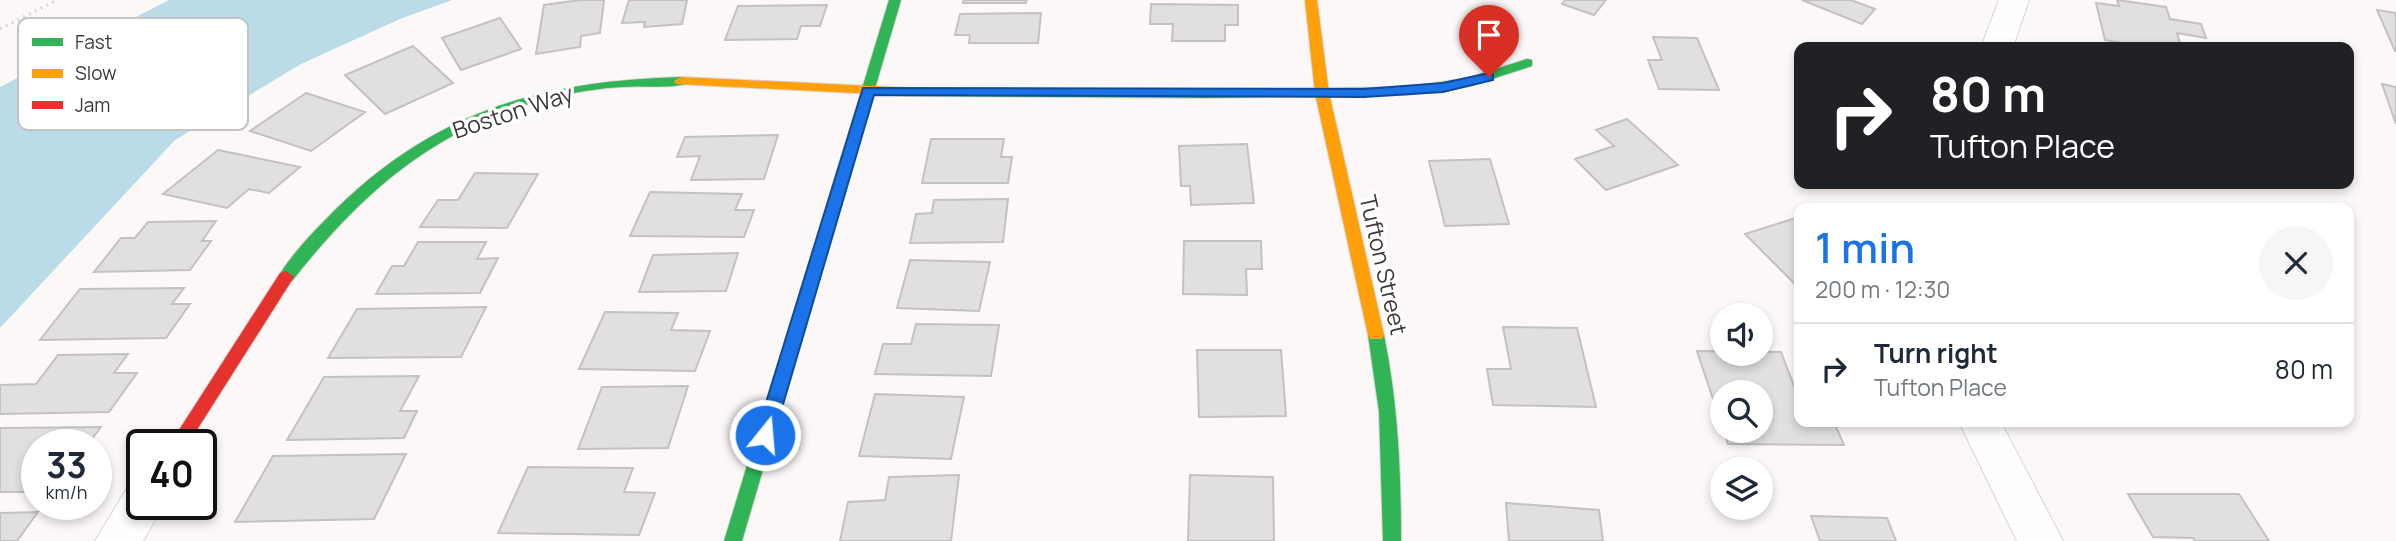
<!DOCTYPE html>
<meta charset="utf-8">
<style>
:root{--surface:#fff;--page:#f6f6f7;--text:#1f2937;--muted:#747a83;--line:#e0e1e3;--accent:#1a73e8}
body{margin:0;font-family:Manrope,sans-serif;background:var(--page);color:var(--text);height:100vh;display:flex;flex-direction:column;font-size:26px;white-space:nowrap}
*{box-sizing:border-box;margin:0}
p{font-size:23px;color:var(--muted)}
.icon{flex:none;width:38px;height:38px;fill:none;stroke:currentColor;stroke-width:2;stroke-linecap:round;stroke-linejoin:round}
.map{position:relative;flex:1;overflow:hidden}
.details{position:absolute;left:1794px;top:203px;width:560px;height:224px;display:flex;flex-direction:column;background:var(--surface);border-radius:14px;box-shadow:0 4px 10px #0003}
.details>*{flex:none}
.guide{position:absolute;left:1794px;top:42px;width:560px;height:147px;border-radius:14px;box-shadow:0 4px 10px #0003;background:#202124;color:#fff;overflow:hidden}
.controls{position:absolute;left:1710px;top:303px;display:grid;gap:14px}
.controls a{display:grid;place-items:center;width:63px;height:63px;border-radius:50%;background:var(--surface);box-shadow:0 4px 10px #0003;font-size:35px}
.speed{position:absolute;left:21px;top:429px;display:flex;gap:14px;font-size:35px;font-weight:700;text-align:center}
.speed>*{display:grid;place-content:center;width:91px;height:91px;border-radius:50%;background:var(--surface);box-shadow:0 4px 10px #0003;line-height:1}
.speed small{font-size:18px;font-weight:400}
.speed .limit{border:4px solid #111;border-radius:10px;background:#fff;color:#111}
.pin{position:absolute;display:grid;place-items:center;width:60px;height:60px;color:#fff;margin:-72px -30px;border-radius:50% 50% 50% 0;rotate:-45deg;box-shadow:0 0 7px #0007}
.pin .icon{rotate:45deg}
.me{position:absolute;width:77px;margin:-38px;rotate:17deg;stroke-linejoin:round;filter:drop-shadow(0 0 5px #0008)}
.turn{display:flex;align-items:center;gap:24px;height:147px;padding:0 21px;font-size:32px}
.turn .icon{width:91px;height:91px;stroke-width:2.5}
.turn b{display:block;font-size:49px;line-height:60px}
.round{display:grid;place-items:center;flex:none;width:74px;height:74px;border-radius:37px;background:var(--page)}
.summary{display:flex;align-items:center;justify-content:space-between;height:119px;padding:0 21px}
h1{font-size:42px;font-weight:600;line-height:52px;color:var(--accent)}
ul{padding:0;list-style:none}
li{display:flex;align-items:center;gap:21px;height:91px;padding:0 21px;border-top:2px solid var(--line)}
li div{flex:1}
li b{display:block;font-size:26px}
li em{font-style:normal}
.map>svg:first-child{display:block}
.water{fill:#badbe8}
.building{fill:#e1dfe1;stroke:#c3c1c2;stroke-width:2}
.lines{fill:none;stroke-linecap:round;stroke-linejoin:round}
.street-casing{stroke:#d9d5d4;stroke-width:2}
.fast-casing{stroke:#d9d5d4;stroke-width:2}
.slow-casing{stroke:#d9d5d4;stroke-width:2}
.jam-casing{stroke:#d9d5d4;stroke-width:2}
.path{stroke:#dad8d8;stroke-width:3.5;stroke-dasharray:2 4.5;stroke-linecap:butt}
.street{fill:#fffefe;fill-rule:evenodd}
.fast{fill:#30b455;fill-rule:evenodd}
.slow{fill:#ff9f0a;fill-rule:evenodd}
.jam{fill:#e5322d;fill-rule:evenodd}
.route{fill:#1a73e8;stroke:#114b97;stroke-width:2}
.labels{text-anchor:middle;stroke-width:7;stroke-linejoin:round;paint-order:stroke}
.street-label{font-size:23px;fill:#3f3a38;stroke:#fff}
.key{fill:#fff;stroke:#c5c4c3;stroke-width:2}
.key-label{font-size:19px;fill:#3f3a38}
</style>
<div class="map">
<svg width="2396" height="541" viewBox="0 0 2396 541">
<rect width="100%" height="100%" fill="#fcf8f7"/>
<path class="water" d="M169 0H452L400 19 301 64 175 140 0 328V87Z"/>
<path class="building" d="M580 0H604L600 33 581 36 580 47 536 54 544 5Z
M629 0H687L682 24 644 27 645 22 622 23Z
M964 0H1027L1026 3H963Z
M1565 0H1606L1594 15 1562 4Z
M1802 0H1851L1875 9 1862 24Z
M2117 0 2166 7 2170 19 2201 24 2206 38 2177 33 2181 47H2144L2105 40 2096 3 2119 6Z
M1151 4 1238 5V25H1225V41H1172L1173 24H1150Z
M827 5 820 26H801L797 39 725 40 738 6Z
M2377 10 2396 13V51H2395Z
M1041 13 1038 43H969L970 35H955L960 14Z
M500 18 521 49 461 70 442 38Z
M1653 37 1697 38 1719 90 1659 89 1648 60H1662Z
M413 46 453 83 385 114 345 75Z
M2382 84 2396 87V124Z
M306 93 365 112 311 151 250 131Z
M1627 119 1678 165 1606 190 1575 159 1614 146 1596 130Z
M778 135 764 179 691 180 700 156 677 157 685 137Z
M931 139H1004L1001 157H1012L1008 183H922Z
M1247 144 1254 203 1191 205 1190 186H1181L1179 146Z
M218 150 300 167 269 193 249 189 227 208 163 194Z
M1490 159 1509 224 1445 226 1429 161Z
M475 173 538 174 507 228 420 227 438 200H458Z
M650 192 742 194 735 210H754L744 237 630 236Z
M1008 199 1003 242 910 243 916 214 932 213 934 200Z
M1799 217V281L1794 283 1745 234Z
M216 221 202 241H211L190 270 94 272 121 238H135L148 222Z
M1184 241H1261L1262 269H1246L1247 295 1183 294Z
M418 242H486L477 259 498 258 480 293 376 294 392 266H404Z
M738 253 726 291 639 292 653 255Z
M910 260 990 262 979 311 897 308Z
M184 288 172 304H190L166 338 40 340 80 289Z
M486 307 461 357 328 358 357 309Z
M605 312 678 313 671 330 710 331 695 371 579 369Z
M916 324 999 325 991 376 875 374 883 344H911Z
M1503 327 1577 328 1596 407 1493 405 1487 369H1511Z
M1197 350H1281L1286 416 1199 417Z
M1697 351 1781 352 1799 399V422H1834L1844 445 1728 444 1723 430H1760V392H1722V426Z
M128 354 114 373H137L109 412 0 414V385L36 384 58 355Z
M419 376 400 411H417L404 438 287 440 324 377Z
M688 386 668 448 578 449 602 387Z
M875 394 964 397 951 459 859 456Z
M101 427 88 444H37V477L26 492H0V428Z
M406 454 374 519 235 522 273 456Z
M528 467 633 468 624 492 655 493 639 535 498 533Z
M959 475 951 541H840L848 502 885 500 889 477Z
M1190 475 1273 477 1274 541H1188Z
M2128 494H2239L2269 541H2195L2193 538 2153 537Z
M1506 503 1599 510 1603 541H1509Z
M38 512 17 541H0V513Z
M1811 516 1887 518 1896 541H1820Z"/>
<g class="lines">
<g class="street-casing">
<path id="street" d="M1999 0H2029L2013 47H1981Z
M1959 422H2001L2063 541H2017Z
M142 484V504H164L143 541H95L126 490Z"/>
</g>
<g class="fast-casing">
<path id="fast" d="M889 0H901L742 541H724Z
M1527 59 1532 60V66L1470 86 1407 95 1206 98 912 96 905 92 912 88 1206 90 1407 87 1468 78Z
M681 77 688 81 686 84C665 89 643 85 622 87 603 88 582 91 564 95 443 121 366 187 292 281H280L278 277C293 252 316 229 337 208 438 110 543 81 681 77Z
M1376 329 1382 331 1384 335C1398 403 1401 472 1401 541H1383L1379 412 1368 335 1370 331Z"/>
</g>
<g class="slow-casing">
<path id="slow" d="M1305 0H1317L1329 93 1384 335 1382 339H1370L1368 335 1315 93Z
M681 77 912 88 919 92 912 96 676 84 674 81Z"/>
</g>
<g class="jam-casing">
<path id="jam" d="M286 271 294 277 188 444H170L280 273Z"/>
</g>
<path class="path" d="M0 29 57 0"/>
<use href="#street" class="street"/>
<use href="#fast" class="fast"/>
<use href="#slow" class="slow"/>
<use href="#jam" class="jam"/>
</g>
<path class="route" d="M1489 73 1493 74V80L1443 92 1364 97 874 95 774 435 765 442 756 435 863 88 1364 89 1443 83Z"/>
<g class="labels">
<g class="street-label">
<text transform="translate(513 112) rotate(-18)" y="8">Boston Way</text>
<text transform="translate(1383 265) rotate(77)" y="8">Tufton Street</text>
</g>
</g>
<rect x="18" y="18" width="230" height="112" rx="10" class="key"/>
<rect x="32" y="38" width="31" height="8" fill="#30b455"/>
<rect x="32" y="69" width="31" height="9" fill="#ff9f0a"/>
<rect x="32" y="101" width="31" height="8" fill="#e5322d"/>
<g class="key-label">
<text x="75" y="49">Fast</text>
<text x="75" y="80">Slow</text>
<text x="75" y="112">Jam</text>
</g>
</svg>
<div class="controls">
<a><svg class="icon" aria-label="sound" viewBox="0 0 24 24"><path d="M4 9h4l5-4v14l-5-4H4zM17 9q2 3 0 6"/></svg></a>
<a><svg class="icon" aria-label="search" viewBox="0 0 24 24"><circle cx="10" cy="10" r="6"/><path d="M15 15l6 6"/></svg></a>
<a><svg class="icon" aria-label="layers" viewBox="0 0 24 24"><path d="M12 4l9 5-9 5-9-5zM3 14l9 5 9-5"/></svg></a>
</div>
<div class="speed"><div>33<small>km/h</small></div><div class="limit">40</div></div>
<div class="pin" style="left:1489px;top:77px;background:#d93025"><svg class="icon" aria-label="arrive" viewBox="0 0 24 24"><path d="M6 21V4h12l-3 4 3 4H6"/></svg></div>
<svg class="me" style="left:765px;top:435px" viewBox="-20 -20 40 40"><circle r="17" fill="#1a73e8" stroke="#fff" stroke-width="3"/><path d="M0-11L8 9 0 5-8 9z" fill="#fff"/></svg>
<div class="guide">
<div class="turn"><svg class="icon" aria-label="right" viewBox="0 0 24 24"><path d="M7 20v-9h11M14 6l5 5-5 5"/></svg><div><b>80 m</b>Tufton Place</div></div>
</div>
<section class="details">
<div class="summary"><div><h1>1 min</h1><p>200 m · 12:30</p></div><a class="round"><svg class="icon" aria-label="close" viewBox="0 0 24 24"><path d="M6 6l12 12M18 6L6 18"/></svg></a></div>
<ul>
<li><svg class="icon" aria-label="right" viewBox="0 0 24 24"><path d="M7 20v-9h11M14 6l5 5-5 5"/></svg><div><b>Turn right</b><p>Tufton Place</p></div><em>80 m</em></li>
</ul>
</section>
</div>
